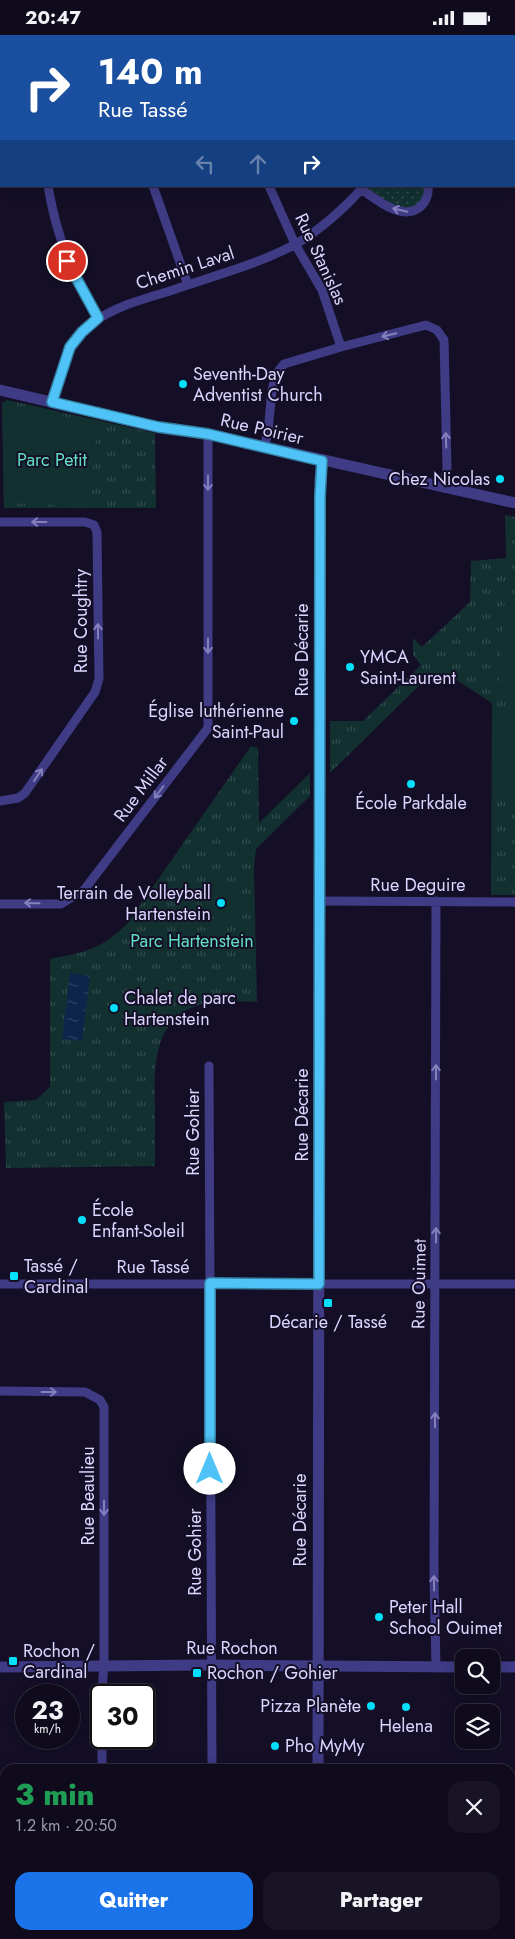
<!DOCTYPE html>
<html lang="fr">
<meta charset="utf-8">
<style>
:root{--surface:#0f0b1d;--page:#181426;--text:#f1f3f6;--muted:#9b9ba4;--line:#2f2b3b;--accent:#1a73e8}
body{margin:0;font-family:Jost,sans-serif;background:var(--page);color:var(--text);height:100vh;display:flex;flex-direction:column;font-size:19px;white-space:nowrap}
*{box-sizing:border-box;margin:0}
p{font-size:16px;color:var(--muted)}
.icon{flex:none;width:28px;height:28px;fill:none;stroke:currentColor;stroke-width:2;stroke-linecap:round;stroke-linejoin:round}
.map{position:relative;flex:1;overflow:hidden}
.panel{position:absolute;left:0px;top:1729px;width:515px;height:176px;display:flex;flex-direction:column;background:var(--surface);border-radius:15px 15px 0 0;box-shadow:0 2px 12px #0003,0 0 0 1px var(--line)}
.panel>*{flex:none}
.top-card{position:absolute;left:0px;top:0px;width:515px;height:152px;box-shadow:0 2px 12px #0003,0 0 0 1px var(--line);background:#1a4fa0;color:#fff;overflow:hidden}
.buttons{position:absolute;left:455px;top:1614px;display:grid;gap:10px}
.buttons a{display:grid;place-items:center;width:45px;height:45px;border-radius:10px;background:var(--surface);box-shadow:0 2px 12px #0003,0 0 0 1px var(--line);font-size:25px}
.speed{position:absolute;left:15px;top:1649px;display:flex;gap:10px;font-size:25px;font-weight:700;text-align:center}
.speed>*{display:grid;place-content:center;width:65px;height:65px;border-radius:50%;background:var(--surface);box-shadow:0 2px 12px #0003,0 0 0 1px var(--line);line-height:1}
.speed small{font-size:12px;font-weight:400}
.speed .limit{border:2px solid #111;border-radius:8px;background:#fff;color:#111}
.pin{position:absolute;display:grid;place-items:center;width:42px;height:42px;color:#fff;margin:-21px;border:2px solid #fff;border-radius:50%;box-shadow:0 1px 5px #0007}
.me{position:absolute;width:55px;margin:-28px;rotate:0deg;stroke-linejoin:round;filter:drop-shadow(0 0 4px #0008)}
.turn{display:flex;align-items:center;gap:18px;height:105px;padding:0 15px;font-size:22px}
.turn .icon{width:65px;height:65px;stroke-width:2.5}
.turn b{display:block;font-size:35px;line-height:42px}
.lanes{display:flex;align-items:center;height:48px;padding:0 15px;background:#0003;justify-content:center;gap:25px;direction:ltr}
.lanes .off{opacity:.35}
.round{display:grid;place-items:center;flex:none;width:52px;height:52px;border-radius:15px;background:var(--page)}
.headline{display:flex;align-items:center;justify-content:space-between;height:85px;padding:0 15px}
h1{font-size:30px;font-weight:800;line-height:38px;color:#1e9e55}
.primary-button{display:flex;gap:10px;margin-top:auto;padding:10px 15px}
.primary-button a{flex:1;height:58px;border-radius:15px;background:var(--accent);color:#fff;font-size:20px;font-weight:800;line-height:58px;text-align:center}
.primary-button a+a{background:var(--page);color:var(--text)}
.status{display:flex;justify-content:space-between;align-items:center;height:35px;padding:0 25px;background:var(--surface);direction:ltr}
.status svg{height:14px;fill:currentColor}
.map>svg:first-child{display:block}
.grass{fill:url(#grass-dots)}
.park{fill:url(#park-tufts)}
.pitch{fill:#123030}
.water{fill:url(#water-ripples)}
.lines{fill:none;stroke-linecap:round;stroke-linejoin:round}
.minor{stroke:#3f3b85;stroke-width:9}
.tertiary{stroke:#3f3b85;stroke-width:11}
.oneway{stroke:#8580bc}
.route-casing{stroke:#337fa1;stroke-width:12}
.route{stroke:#4fc3f7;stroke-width:9}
.poi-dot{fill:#02e0fd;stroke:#140f27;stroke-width:2}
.labels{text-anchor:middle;stroke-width:4;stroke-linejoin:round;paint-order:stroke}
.street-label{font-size:18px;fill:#dbd5ff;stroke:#140f27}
.poi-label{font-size:18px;fill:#dbd5ff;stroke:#140f27;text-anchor:start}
.park-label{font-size:18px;fill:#61dfc2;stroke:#140f27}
</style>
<div class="status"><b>20:47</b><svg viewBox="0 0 49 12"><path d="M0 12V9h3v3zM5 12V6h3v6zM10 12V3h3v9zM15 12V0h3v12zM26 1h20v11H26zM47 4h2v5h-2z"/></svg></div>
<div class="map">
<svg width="515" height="1904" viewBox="0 0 515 1904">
<defs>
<pattern id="grass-dots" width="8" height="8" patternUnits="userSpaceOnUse" patternTransform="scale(1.25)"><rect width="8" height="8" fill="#123030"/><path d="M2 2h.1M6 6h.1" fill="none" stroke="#344d4f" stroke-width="1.8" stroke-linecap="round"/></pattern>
<pattern id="park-tufts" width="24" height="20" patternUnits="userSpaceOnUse" patternTransform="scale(1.25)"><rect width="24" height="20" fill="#123030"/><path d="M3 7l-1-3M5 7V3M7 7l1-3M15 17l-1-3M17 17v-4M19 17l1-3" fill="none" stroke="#344d4f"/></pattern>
<pattern id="water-ripples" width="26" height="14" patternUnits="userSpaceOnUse" patternTransform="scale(1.25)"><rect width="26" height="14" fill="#0e254b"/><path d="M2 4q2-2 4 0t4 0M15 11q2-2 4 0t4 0" fill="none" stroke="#304466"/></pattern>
</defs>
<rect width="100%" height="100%" fill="#140f27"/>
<path class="grass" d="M364 151H428L418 174 387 171Z"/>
<path class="park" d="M7 365 155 398 156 473H4L2 368Z
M505 480 515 482V860H491L492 668 449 640 431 639 330 738V686H363L421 630 413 620V603L422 612 470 567 471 526 506 523Z
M251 711 258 713 259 788 310 738V761L256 814 254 833 257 967C238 967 214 964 196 971 152 986 154 1036 155 1073 155 1092 155 1112 155 1131L6 1133 4 1067 36 1065 50 1052V924C85 917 100 915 127 889Z"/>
<path class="pitch" d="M2 367 71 383C79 379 93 383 99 390L98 402 94 409 91 471 4 468Z
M505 562H515V663H503L498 657Z
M492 675 515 676V760L492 759Z
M220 844 246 871 223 893 197 864Z"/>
<path class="water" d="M70 938 90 941 82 1006 62 1004Z"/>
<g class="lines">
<path class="minor" d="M116 0V1
M220 0V1
M325 0V1
M434 1V0
M0 36H1
M514 54H515
M48 151C57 205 72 237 98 283
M153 151 188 250
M269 151 295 209 322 255 341 312
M361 154C376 164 402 187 420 172 426 167 429 159 428 151
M52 367C60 344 64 316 81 298 105 273 141 265 173 255 213 241 256 230 294 210 318 197 346 172 364 151
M264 413 268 396 272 355 276 339 284 329 341 312 426 290 437 295 444 305 447 433 444 453
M0 487H85L94 490 97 497 99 644 95 657 25 758 18 763 0 766
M320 866 515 867
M0 869H61L84 855 208 693V399
M209 1031 212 1734
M0 1249H515
M0 1356 85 1357 100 1365 104 1372V1625L102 1660
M436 1632 434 1542 436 866
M102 1702V1734
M175 1904 176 1900"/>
<path class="tertiary" d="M0 355 158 392 208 399 515 468
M0 1632 203 1630 464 1632
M491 1632H515
M318 1734 320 443 322 426
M306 1904 307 1900
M321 1904V1900"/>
</g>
<defs><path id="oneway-shaft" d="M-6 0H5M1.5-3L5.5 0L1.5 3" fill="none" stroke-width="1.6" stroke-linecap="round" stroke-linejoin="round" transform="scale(1.25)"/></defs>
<g class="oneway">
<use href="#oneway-shaft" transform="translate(400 175) rotate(-167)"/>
<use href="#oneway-shaft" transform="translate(389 300) rotate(166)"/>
<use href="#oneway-shaft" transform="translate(446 405) rotate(-92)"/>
<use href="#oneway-shaft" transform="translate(208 448) rotate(90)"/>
<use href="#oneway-shaft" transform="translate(39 487) rotate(180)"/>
<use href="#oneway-shaft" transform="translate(98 596) rotate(-91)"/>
<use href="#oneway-shaft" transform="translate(208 611) rotate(90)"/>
<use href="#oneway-shaft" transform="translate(38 740) rotate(-56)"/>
<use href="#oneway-shaft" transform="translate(159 757) rotate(127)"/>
<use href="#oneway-shaft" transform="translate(32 868) rotate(-179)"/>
<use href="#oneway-shaft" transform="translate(436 1037) rotate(-90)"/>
<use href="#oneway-shaft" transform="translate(436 1200) rotate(-90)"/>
<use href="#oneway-shaft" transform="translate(49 1357)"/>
<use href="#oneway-shaft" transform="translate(435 1385) rotate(-90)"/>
<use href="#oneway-shaft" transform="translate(104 1473) rotate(90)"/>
<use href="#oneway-shaft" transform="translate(434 1548) rotate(-91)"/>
</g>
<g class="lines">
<g class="route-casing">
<path id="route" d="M67 226 98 283 82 297 70 312 52 367 158 392 208 399 322 426 320 461 319 1249 210 1248V1434"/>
</g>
<use href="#route" class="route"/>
</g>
<g class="poi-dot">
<circle cx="183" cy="349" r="5"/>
<circle cx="500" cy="444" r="5"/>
<circle cx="350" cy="632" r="5"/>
<circle cx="294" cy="686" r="5"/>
<circle cx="411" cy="749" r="5"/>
<circle cx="221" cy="868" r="5"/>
<circle cx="114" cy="973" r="5"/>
<circle cx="82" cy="1185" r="5"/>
<rect x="9" y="1236" width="10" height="10" rx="2.5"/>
<rect x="323" y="1263" width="10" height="10" rx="2.5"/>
<circle cx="379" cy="1582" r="5"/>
<rect x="8" y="1621" width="10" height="10" rx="2.5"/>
<rect x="192" y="1633" width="10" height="10" rx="2.5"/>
<circle cx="371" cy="1671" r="5"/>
<circle cx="406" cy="1672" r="5"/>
<circle cx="275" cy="1711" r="5"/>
</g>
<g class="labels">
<g class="street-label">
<text transform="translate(321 224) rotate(65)" y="6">Rue Stanislas</text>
<text transform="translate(185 233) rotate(-18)" y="6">Chemin Laval</text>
<text transform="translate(262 394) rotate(13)" y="6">Rue Poirier</text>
<text transform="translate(81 586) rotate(-90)" y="6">Rue Coughtry</text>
<text transform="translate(302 615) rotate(-90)" y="6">Rue Décarie</text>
<text transform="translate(141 754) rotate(-53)" y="6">Rue Millar</text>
<text x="418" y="856">Rue Deguire</text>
<text transform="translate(302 1080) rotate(-90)" y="6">Rue Décarie</text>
<text transform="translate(193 1097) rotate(-90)" y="6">Rue Gohier</text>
<text x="153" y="1238">Rue Tassé</text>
<text transform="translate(419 1249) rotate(-89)" y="6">Rue Ouimet</text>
<text transform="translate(88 1461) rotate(-90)" y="6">Rue Beaulieu</text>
<text transform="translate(300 1485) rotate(-90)" y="6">Rue Décarie</text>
<text transform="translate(195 1517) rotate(-90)" y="6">Rue Gohier</text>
<text x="232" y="1619">Rue Rochon</text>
</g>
<g class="poi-label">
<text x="193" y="345">Seventh-Day<tspan x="193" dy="21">Adventist Church</tspan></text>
<text x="490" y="450" text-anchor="end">Chez Nicolas</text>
<text x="360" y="628">YMCA<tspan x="360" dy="21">Saint-Laurent</tspan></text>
<text x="284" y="682" text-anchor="end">Église luthérienne<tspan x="284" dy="21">Saint-Paul</tspan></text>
<text x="411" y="774" text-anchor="middle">École Parkdale</text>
<text x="211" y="864" text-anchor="end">Terrain de Volleyball<tspan x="211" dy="21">Hartenstein</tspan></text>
<text x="124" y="969">Chalet de parc<tspan x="124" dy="21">Hartenstein</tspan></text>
<text x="92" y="1181">École<tspan x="92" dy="21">Enfant-Soleil</tspan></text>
<text x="24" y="1237">Tassé /<tspan x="24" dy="21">Cardinal</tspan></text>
<text x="328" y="1293" text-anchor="middle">Décarie / Tassé</text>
<text x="389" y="1578">Peter Hall<tspan x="389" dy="21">School Ouimet</tspan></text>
<text x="23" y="1622">Rochon /<tspan x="23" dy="21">Cardinal</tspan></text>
<text x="207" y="1644">Rochon / Gohier</text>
<text x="361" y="1677" text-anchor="end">Pizza Planète</text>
<text x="406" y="1697" text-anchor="middle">Helena</text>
<text x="285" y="1717">Pho MyMy</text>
</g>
<g class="park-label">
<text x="52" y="431">Parc Petit</text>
<text x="192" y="912">Parc Hartenstein</text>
</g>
</g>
</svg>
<div class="buttons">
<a><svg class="icon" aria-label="search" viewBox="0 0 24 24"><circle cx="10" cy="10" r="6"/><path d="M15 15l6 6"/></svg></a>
<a><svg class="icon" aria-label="layers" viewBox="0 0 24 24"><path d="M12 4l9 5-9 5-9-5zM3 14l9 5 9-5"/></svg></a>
</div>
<div class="speed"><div>23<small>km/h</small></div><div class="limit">30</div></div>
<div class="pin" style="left:67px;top:226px;background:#d93025"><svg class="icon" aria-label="arrive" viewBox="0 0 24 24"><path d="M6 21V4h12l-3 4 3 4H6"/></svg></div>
<svg class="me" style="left:210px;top:1434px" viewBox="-20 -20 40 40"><circle r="19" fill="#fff"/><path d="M0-13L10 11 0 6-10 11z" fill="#4fc3f7"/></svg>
<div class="top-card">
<div class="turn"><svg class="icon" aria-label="right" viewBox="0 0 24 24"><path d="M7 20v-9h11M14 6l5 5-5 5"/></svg><div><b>140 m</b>Rue Tassé</div></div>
<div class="lanes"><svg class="icon off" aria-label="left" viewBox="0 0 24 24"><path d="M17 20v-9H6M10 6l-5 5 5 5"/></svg><svg class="icon off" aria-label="ahead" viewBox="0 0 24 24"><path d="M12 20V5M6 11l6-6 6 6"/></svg><svg class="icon" aria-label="right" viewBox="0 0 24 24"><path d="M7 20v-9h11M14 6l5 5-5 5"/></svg></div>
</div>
<section class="panel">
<div class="headline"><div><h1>3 min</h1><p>1.2 km · 20:50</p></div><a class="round"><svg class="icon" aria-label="close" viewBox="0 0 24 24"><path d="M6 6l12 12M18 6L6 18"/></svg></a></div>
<div class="primary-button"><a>Quitter</a><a>Partager</a></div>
</section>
</div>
